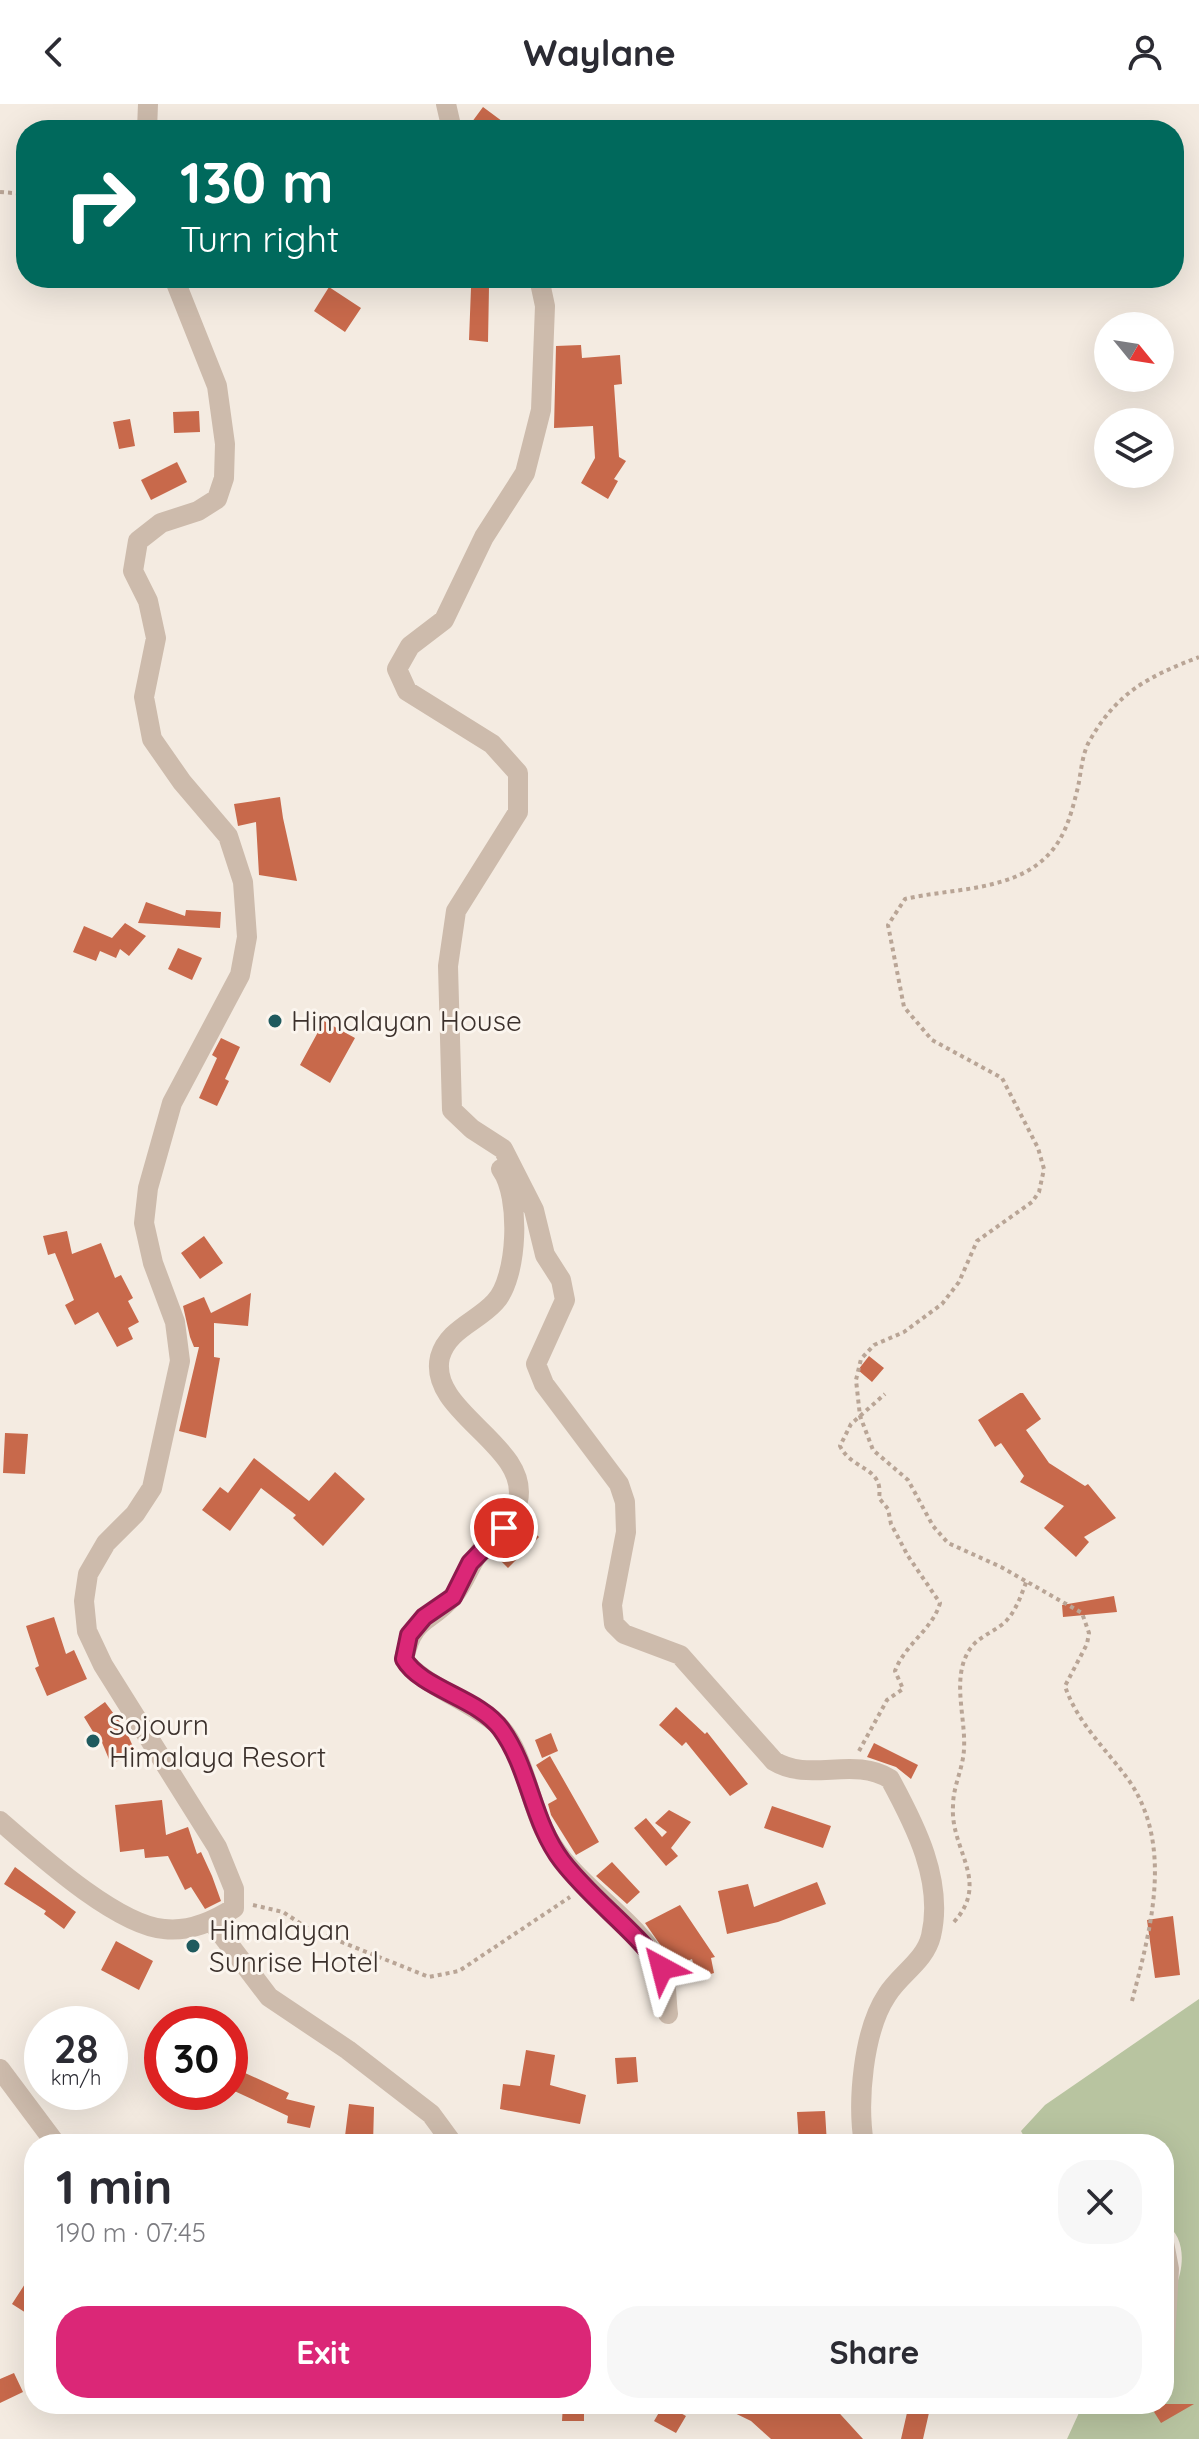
<!DOCTYPE html>
<meta charset="utf-8">
<style>
:root{--surface:#fff;--page:#f7f7f7;--text:#2b2b33;--muted:#7c7c81;--accent:#db2777}
body{margin:0;font-family:Quicksand,sans-serif;background:var(--page);color:var(--text);height:100vh;display:flex;flex-direction:column;font-size:30px;white-space:nowrap}
*{box-sizing:border-box;margin:0}
p{font-size:26px;color:var(--muted)}
.icon{flex:none;width:44px;height:44px;fill:none;stroke:currentColor;stroke-width:2;stroke-linecap:round;stroke-linejoin:round}
.map{position:relative;flex:1;overflow:hidden}
.drawer{position:absolute;left:24px;top:2030px;width:1150px;height:280px;display:flex;flex-direction:column;background:var(--surface);border-radius:32px;box-shadow:0 8px 32px #0002}
.drawer>*{flex:none}
.top-card{position:absolute;left:16px;top:16px;width:1168px;height:168px;border-radius:32px;box-shadow:0 8px 32px #0002;background:#00695c;color:#fff;overflow:hidden}
.needle{width:52px;rotate:120deg}
.tools{position:absolute;left:1094px;top:208px;display:grid;gap:16px}
.tools a{display:grid;place-items:center;width:80px;height:80px;border-radius:50%;background:var(--surface);box-shadow:0 8px 32px #0002;font-size:40px}
.speed{position:absolute;left:24px;top:1902px;display:flex;gap:16px;font-size:40px;font-weight:700;text-align:center}
.speed>*{display:grid;place-content:center;width:104px;height:104px;border-radius:50%;background:var(--surface);box-shadow:0 8px 32px #0002;line-height:1}
.speed small{font-size:20px;font-weight:400}
.speed .limit{border:12px solid #d22;background:#fff;color:#111}
.pin{position:absolute;display:grid;place-items:center;width:68px;height:68px;color:#fff;margin:-34px;border:4px solid #fff;border-radius:50%;box-shadow:0 2px 8px #0007}
.me{position:absolute;width:88px;margin:-44px;rotate:322deg;stroke-linejoin:round;filter:drop-shadow(0 0 6px #0008)}
.turn{display:flex;align-items:center;gap:28px;height:168px;padding:0 32px;font-size:36px}
.turn .icon{width:104px;height:104px;stroke-width:2.5}
.turn b{display:block;font-size:56px;line-height:68px}
.round{display:grid;place-items:center;flex:none;width:84px;height:84px;border-radius:32px;background:var(--page)}
.overview{display:flex;align-items:center;justify-content:space-between;height:136px;padding:0 32px}
h1{font-size:48px;font-weight:800;line-height:60px}
.button{display:flex;gap:16px;margin-top:auto;padding:16px 32px}
.button a{flex:1;height:92px;border-radius:32px;background:var(--accent);color:#fff;font-size:32px;font-weight:800;line-height:92px;text-align:center}
.button a+a{background:var(--page);color:var(--text)}
header{display:flex;justify-content:space-between;align-items:center;height:104px;padding:0 32px;background:var(--surface);font-size:36px;font-weight:800}
.map>svg:first-child{display:block}
.green{fill:#b8c4a0}
.building{fill:#c8694b}
.lines{fill:none;stroke-linecap:round;stroke-linejoin:round}
.path{stroke:#b9a596;stroke-width:4;stroke-dasharray:4 4;stroke-linecap:butt}
.street{stroke:#cdbbac;stroke-width:20}
.route-casing{stroke:#8e194d;stroke-width:20}
.route{stroke:#db2777;stroke-width:14}
.poi-dot{fill:#1f5a5e;stroke:#fbf5ee;stroke-width:3}
.labels{text-anchor:middle;stroke-width:6;stroke-linejoin:round;paint-order:stroke}
.poi-label{font-size:28px;fill:#3b302b;stroke:#fbf5ee;text-anchor:start}
</style>
<header><svg class="icon" aria-label="back" viewBox="0 0 24 24"><path d="M15 5l-7 7 7 7"/></svg>Waylane<svg class="icon" aria-label="person" viewBox="0 0 24 24"><circle cx="12" cy="8" r="4"/><path d="M4 21q1-7 8-7t8 7"/></svg></header>
<div class="map">
<svg width="1199" height="2335" viewBox="0 0 1199 2335">
<rect width="100%" height="100%" fill="#f4ebe1"/>
<path class="green" d="M1199 1895V2335H1067L1083 2300H1164V2201C1183 2181 1192 2135 1164 2119V2040H1028L1021 2027 1045 2001Z"/>
<path class="building" d="M483 3 514 26H466Z
M329 183 361 204 345 228 314 207Z
M489 183 488 238 469 236 471 184Z
M581 241 582 254 620 251 622 280 614 281 619 353 626 357 614 375 618 377 608 395 581 379 595 354 593 322 554 324 556 242Z
M199 307 200 328 174 329 173 308Z
M130 315 135 342 119 345 113 318Z
M177 358 187 378 151 396 141 376Z
M280 693 283 714 297 777 259 771 256 718 238 722 234 700Z
M146 798 185 812 186 806 221 808 220 824 138 819Z
M125 819 146 832 129 852 120 845 116 854 100 847 96 857 73 848 84 822 112 834Z
M178 844 202 854 192 876 168 865Z
M324 917 355 934 330 979 300 961Z
M221 934 240 943 225 975 229 977 217 1002 199 994 217 954 212 951Z
M67 1127 72 1150 101 1139 115 1174 121 1171 133 1194 128 1197 139 1218 128 1224 133 1235 117 1243 98 1208 75 1221 65 1201 74 1196 55 1149 48 1151 43 1132Z
M204 1132 223 1159 200 1175 181 1149Z
M251 1189 248 1222 214 1219V1253L220 1254 206 1334 179 1327 199 1243H194L190 1233 183 1202 204 1193 211 1209Z
M869 1252 884 1264 872 1278 858 1266Z
M1020 1289H1023L1041 1315 1026 1326 1049 1359 1085 1382 1088 1380 1116 1414 1084 1433 1089 1438 1076 1453 1044 1424 1064 1402 1020 1378 1024 1372 1001 1339 995 1343 978 1316Z
M5 1329 28 1330 25 1370 3 1369Z
M254 1354 309 1397 335 1368 365 1395 323 1442 293 1414 296 1411 261 1384 230 1427 202 1406 220 1383 228 1389Z
M525 1420 539 1433 508 1464 495 1451Z
M1114 1492 1117 1508 1063 1513 1062 1501Z
M54 1513 66 1550 74 1546 87 1575 47 1592 35 1564 39 1562 26 1522Z
M105 1598 125 1625 136 1649 111 1660 98 1629 95 1631 84 1613Z
M676 1603 705 1630 707 1628 748 1680 730 1692 686 1638 682 1642 659 1621Z
M551 1629 558 1647 542 1654 535 1636Z
M874 1639 918 1661 911 1675 896 1663 867 1653Z
M550 1652 599 1738 576 1751 551 1711 548 1700 557 1695 536 1661Z
M162 1696 166 1731 188 1723 197 1750 201 1748 212 1772 221 1797 205 1805 191 1783 185 1786 168 1752 145 1754 144 1745 120 1748 115 1701Z
M772 1702 831 1722 823 1744 764 1724Z
M669 1706 691 1718 671 1744 678 1752 666 1762 634 1724 646 1714 662 1733 667 1728 655 1719Z
M612 1758 640 1788 627 1800 596 1772Z
M15 1763 76 1808 64 1825 44 1810 46 1807 4 1780Z
M817 1778 826 1800 778 1818 727 1830 718 1787 748 1780 754 1803Z
M680 1801 715 1853 711 1854 714 1869 697 1874 692 1855 675 1862 645 1819Z
M1173 1812 1180 1871 1155 1874 1147 1816Z
M116 1837 153 1857 139 1886 101 1866Z
M526 1946 555 1951 550 1981 586 1991 580 2020 500 2005 503 1980 520 1982Z
M636 1953 638 1978 617 1980 615 1954Z
M234 1964 289 1989 286 1995 315 2002 310 2024 287 2019 288 2012 230 1985Z
M349 2000 374 2003 373 2040H344Z
M825 2007 827 2040H799L797 2008Z
M34 2166V2214L12 2200Z
M14 2269 23 2288 0 2299V2275Z
M563 2300H584V2317H562Z
M664 2300 686 2312 676 2329 654 2317Z
M716 2300H831L863 2335H771L751 2317Z
M909 2300H931L923 2335H901Z
M1149 2300H1194L1161 2319Z"/>
<g class="lines">
<path class="path" d="M0 88 26 90
M859 1647 887 1596 903 1585 895 1567C905 1540 933 1525 940 1499L908 1452 891 1420 888 1405 879 1394C884 1362 852 1367 840 1342L851 1320 885 1290
M253 1801 283 1808 309 1825 429 1873 459 1867 570 1793
M954 1818C991 1777 950 1746 953 1702 953 1685 960 1671 963 1654 969 1620 949 1576 970 1545 978 1533 992 1529 1004 1519 1016 1508 1021 1491 1027 1476
M1132 1897C1150 1827 1174 1744 1130 1678 1108 1647 1077 1619 1065 1582L1087 1540 1089 1529 1082 1509 1001 1463 948 1439 933 1422 908 1376 873 1346 860 1312 856 1276 861 1255 874 1241 904 1228 942 1200 959 1178 977 1137 1032 1098 1039 1088 1044 1065 1038 1044 1002 974 932 936 904 903 888 821 905 795C951 784 1014 788 1049 750 1066 732 1072 707 1078 683 1081 669 1082 649 1090 636 1118 587 1150 572 1199 553"/>
<path class="street" d="M446 0 452 26
M147 26 148 0
M539 174 545 202 541 306 525 369 484 433 444 516 410 542 397 565 407 587 492 640 518 669V708L456 807 448 862 452 1006 472 1025 503 1045 534 1106 545 1151 561 1176 565 1196 536 1260 544 1280 619 1380 625 1398 626 1428 612 1501 614 1520 624 1530 680 1551 774 1657C809 1679 854 1652 890 1675 915 1721 944 1777 931 1832 925 1857 900 1870 887 1891 863 1927 857 1998 864 2040
M501 1065C521 1092 518 1174 495 1198 477 1218 448 1225 440 1253 427 1308 530 1341 518 1397 513 1416 498 1427 486 1440 471 1455 467 1476 454 1491 430 1521 414 1510 404 1555 417 1578 474 1599 498 1621 523 1645 529 1697 545 1728 572 1782 632 1809 661 1862 667 1874 666 1896 668 1910
M0 1717C37 1749 116 1821 164 1825 189 1828 214 1817 234 1804V1785L217 1743 103 1561 87 1527 84 1497 88 1470 106 1439 135 1410 152 1384 180 1257 175 1218 153 1159 144 1119 148 1084 172 999 240 871 247 833 243 778 228 732 182 678 152 635 144 593 156 534 148 497 133 467 138 437 161 419 198 407 217 395 224 374 225 340 217 282 174 174
M212 1818 269 1893 348 1946 431 2010 453 2040
M0 1965 56 2040
M1164 2139 1169 2165 1164 2255"/>
</g>
<g class="lines">
<g class="route-casing">
<path id="route" d="M504 1424 470 1459 453 1493 424 1513 409 1531 404 1555C421 1585 479 1594 501 1625 530 1665 532 1718 562 1757 592 1796 633 1824 662 1864"/>
</g>
<use href="#route" class="route"/>
</g>
<g class="poi-dot">
<circle cx="275" cy="917" r="8"/>
<circle cx="93" cy="1637" r="8"/>
<circle cx="193" cy="1842" r="8"/>
</g>
<g class="labels">
<g class="poi-label">
<text x="291" y="927">Himalayan House</text>
<text x="109" y="1631">Sojourn<tspan x="109" dy="32">Himalaya Resort</tspan></text>
<text x="209" y="1836">Himalayan<tspan x="209" dy="32">Sunrise Hotel</tspan></text>
</g>
</g>
</svg>
<div class="tools">
<a><svg class="needle" viewBox="-14 -14 28 28"><path d="M0-13l5 13h-10z" fill="#e53935"/><path d="M0 13l5-13h-10z" fill="#7c7c81"/></svg></a>
<a><svg class="icon" aria-label="layers" viewBox="0 0 24 24"><path d="M12 4l9 5-9 5-9-5zM3 14l9 5 9-5"/></svg></a>
</div>
<div class="speed"><div>28<small>km/h</small></div><div class="limit">30</div></div>
<div class="pin" style="left:504px;top:1424px;background:#d93025"><svg class="icon" aria-label="arrive" viewBox="0 0 24 24"><path d="M6 21V4h12l-3 4 3 4H6"/></svg></div>
<svg class="me" style="left:662px;top:1864px" viewBox="-20 -20 40 40"><path d="M0-17L14 15 0 8-14 15z" fill="#db2777" stroke="#fff" stroke-width="4"/></svg>
<div class="top-card">
<div class="turn"><svg class="icon" aria-label="right" viewBox="0 0 24 24"><path d="M7 20v-9h11M14 6l5 5-5 5"/></svg><div><b>130 m</b>Turn right</div></div>
</div>
<section class="drawer">
<div class="overview"><div><h1>1 min</h1><p>190 m · 07:45</p></div><a class="round"><svg class="icon" aria-label="close" viewBox="0 0 24 24"><path d="M6 6l12 12M18 6L6 18"/></svg></a></div>
<div class="button"><a>Exit</a><a>Share</a></div>
</section>
</div>
